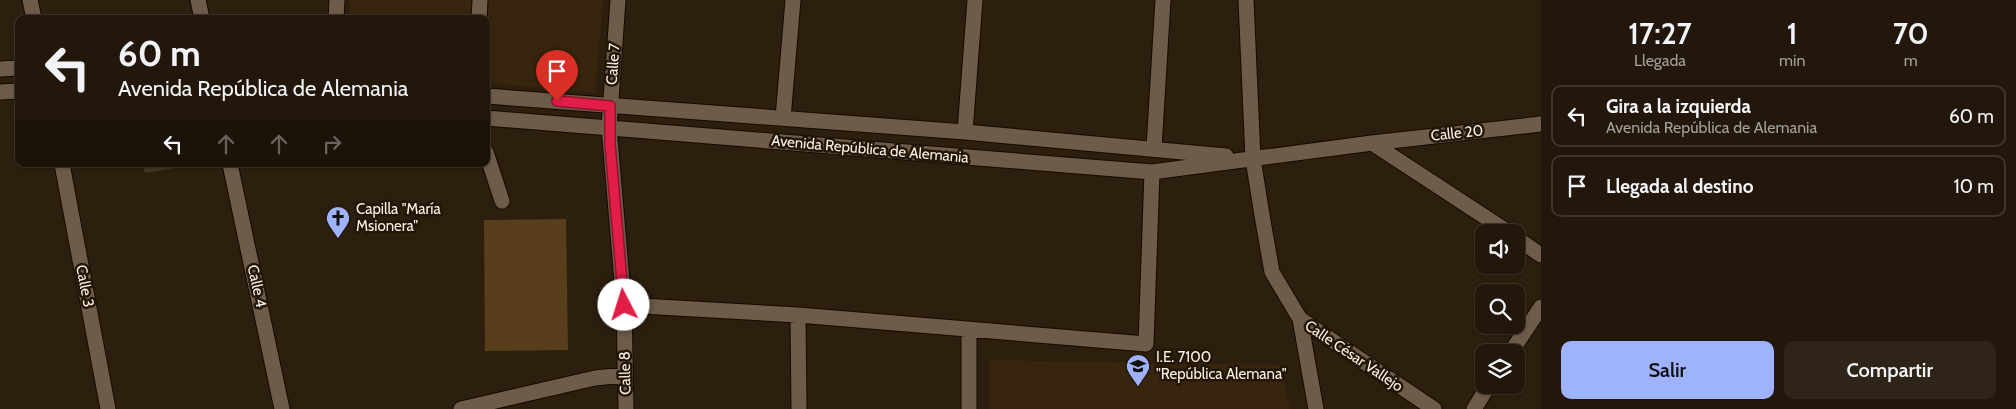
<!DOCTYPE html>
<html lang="es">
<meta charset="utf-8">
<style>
:root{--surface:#22170a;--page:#2e2418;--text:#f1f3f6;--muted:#a29f9c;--line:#3f362b;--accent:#9fb3fd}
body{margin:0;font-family:Cabin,sans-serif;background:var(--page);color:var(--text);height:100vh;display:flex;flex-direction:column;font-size:19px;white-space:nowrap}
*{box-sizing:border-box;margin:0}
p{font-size:16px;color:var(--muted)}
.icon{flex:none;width:28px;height:28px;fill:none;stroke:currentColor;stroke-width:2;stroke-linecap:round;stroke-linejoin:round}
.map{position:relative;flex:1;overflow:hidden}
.side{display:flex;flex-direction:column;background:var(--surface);width:475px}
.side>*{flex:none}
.top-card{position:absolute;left:15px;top:15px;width:475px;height:152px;border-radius:10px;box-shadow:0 1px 4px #0004,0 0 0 1px var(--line);background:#22170a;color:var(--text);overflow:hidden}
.buttons{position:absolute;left:1475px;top:224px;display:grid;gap:10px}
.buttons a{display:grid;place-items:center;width:50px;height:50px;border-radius:10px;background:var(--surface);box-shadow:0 1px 4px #0004,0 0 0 1px var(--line);font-size:25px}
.pin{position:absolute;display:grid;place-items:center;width:42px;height:42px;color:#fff;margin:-51px -21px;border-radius:50% 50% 50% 0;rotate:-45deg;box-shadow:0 0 5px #0007}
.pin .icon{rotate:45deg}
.me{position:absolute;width:55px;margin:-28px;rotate:355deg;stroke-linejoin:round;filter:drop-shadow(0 0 4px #0008)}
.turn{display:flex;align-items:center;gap:18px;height:105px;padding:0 20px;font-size:22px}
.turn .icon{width:65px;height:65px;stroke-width:2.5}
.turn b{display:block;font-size:35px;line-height:42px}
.lanes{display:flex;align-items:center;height:48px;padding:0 20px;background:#0003;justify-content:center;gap:25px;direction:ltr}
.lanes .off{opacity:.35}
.eta{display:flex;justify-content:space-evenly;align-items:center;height:85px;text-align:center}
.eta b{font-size:30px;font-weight:600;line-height:35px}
.cta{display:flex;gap:10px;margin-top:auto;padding:10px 20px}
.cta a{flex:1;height:58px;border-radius:10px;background:var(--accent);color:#111;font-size:20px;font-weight:600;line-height:58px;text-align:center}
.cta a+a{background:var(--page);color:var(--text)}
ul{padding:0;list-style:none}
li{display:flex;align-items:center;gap:15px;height:62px;margin:0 10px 8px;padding:0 10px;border:2px solid var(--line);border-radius:10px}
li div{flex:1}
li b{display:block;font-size:19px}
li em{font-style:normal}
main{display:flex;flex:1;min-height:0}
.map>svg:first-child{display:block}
.built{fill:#37250d}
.pitch{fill:#583e1b}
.building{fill:#463725}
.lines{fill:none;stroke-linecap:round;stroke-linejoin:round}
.minor-casing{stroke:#150900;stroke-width:17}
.minor{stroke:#6d5c49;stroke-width:15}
.route-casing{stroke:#92132f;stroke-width:12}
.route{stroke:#e11d48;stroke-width:9}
.labels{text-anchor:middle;stroke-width:5;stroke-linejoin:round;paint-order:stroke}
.street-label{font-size:15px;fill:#faf1e6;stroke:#241605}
.poi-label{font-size:15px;fill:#faf1e6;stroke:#241605;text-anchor:start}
</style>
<main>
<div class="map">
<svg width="1541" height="409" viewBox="0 0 1541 409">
<rect width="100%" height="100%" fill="#2d1f0e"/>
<path class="built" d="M350 0H603L595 93 486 83V19H349Z
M990 360 1281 365 1290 409H990Z"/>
<path class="pitch" d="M566 219 568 350 485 351 484 220Z"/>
<path class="building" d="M143 164H174L175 168 145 173Z"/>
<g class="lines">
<g class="minor-casing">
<path id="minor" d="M30 0 34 19
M198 0 202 19
M618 0 609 127 624 305 626 409
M1246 0 1253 159 1263 221 1272 272 1300 319 1316 409
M336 19 337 0
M479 19 480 0
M0 69 19 68
M0 92 19 91
M486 96 965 132 1226 156
M486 118 1152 172 1372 143 1541 124
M783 118 793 0
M965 132 975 0
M1372 143 1508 232
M1154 148 1163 0
M486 152 502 201
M62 164 108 409
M230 164 282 409
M1516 238 1541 255
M624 305 798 315 1146 344 1152 172
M798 315 799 409
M1300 319 1434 409
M969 329V409
M1511 352 1541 307
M461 409 595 378 625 375
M1474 409 1489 385"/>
</g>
<use href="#minor" class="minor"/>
</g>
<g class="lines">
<g class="route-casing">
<path id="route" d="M557 101 610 106V144L624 305"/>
</g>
<use href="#route" class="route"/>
</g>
<defs>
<g id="church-pin" transform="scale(1.25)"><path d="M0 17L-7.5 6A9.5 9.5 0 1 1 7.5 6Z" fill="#9fb3fd" stroke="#241605"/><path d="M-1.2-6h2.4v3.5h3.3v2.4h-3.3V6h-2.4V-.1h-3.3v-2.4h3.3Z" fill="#111"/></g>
<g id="school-pin" transform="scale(1.25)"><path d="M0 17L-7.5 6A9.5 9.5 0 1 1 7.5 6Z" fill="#9fb3fd" stroke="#241605"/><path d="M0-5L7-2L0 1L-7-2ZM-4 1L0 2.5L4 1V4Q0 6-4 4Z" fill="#111"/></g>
</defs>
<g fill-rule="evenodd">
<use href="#church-pin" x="338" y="218"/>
<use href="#school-pin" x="1138" y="366"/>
</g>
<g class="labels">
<g class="street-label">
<text transform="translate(613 64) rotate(-86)" y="5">Calle 7</text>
<text transform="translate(1457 133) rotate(-6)" y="5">Calle 20</text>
<text transform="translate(870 149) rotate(5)" y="5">Avenida República de Alemania</text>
<text transform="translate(85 286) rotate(79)" y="5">Calle 3</text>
<text transform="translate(257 286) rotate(78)" y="5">Calle 4</text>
<text transform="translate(1354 356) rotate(34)" y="5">Calle César Vallejo</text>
<text transform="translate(625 373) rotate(-91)" y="5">Calle 8</text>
</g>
<g class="poi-label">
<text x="356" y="214">Capilla "María<tspan x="356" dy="17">Msionera"</tspan></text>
<text x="1156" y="362">I.E. 7100<tspan x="1156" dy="17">"República Alemana"</tspan></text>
</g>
</g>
</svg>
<div class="buttons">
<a><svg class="icon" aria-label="sound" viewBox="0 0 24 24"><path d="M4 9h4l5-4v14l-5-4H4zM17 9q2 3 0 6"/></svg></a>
<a><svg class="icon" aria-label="search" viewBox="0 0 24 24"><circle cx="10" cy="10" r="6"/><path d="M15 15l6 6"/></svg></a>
<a><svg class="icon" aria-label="layers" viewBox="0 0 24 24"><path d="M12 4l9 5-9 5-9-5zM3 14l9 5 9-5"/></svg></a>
</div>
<div class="pin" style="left:557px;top:101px;background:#d93025"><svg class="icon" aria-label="arrive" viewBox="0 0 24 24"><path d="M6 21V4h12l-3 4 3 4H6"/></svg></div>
<svg class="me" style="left:624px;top:305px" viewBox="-20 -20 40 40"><circle r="19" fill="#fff"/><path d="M0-13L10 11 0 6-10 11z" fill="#e11d48"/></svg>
<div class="top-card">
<div class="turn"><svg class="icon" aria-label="left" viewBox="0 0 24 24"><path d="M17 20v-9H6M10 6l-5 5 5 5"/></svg><div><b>60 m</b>Avenida República de Alemania</div></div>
<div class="lanes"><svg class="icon" aria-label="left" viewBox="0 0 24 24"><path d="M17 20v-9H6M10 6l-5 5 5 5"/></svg><svg class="icon off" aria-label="ahead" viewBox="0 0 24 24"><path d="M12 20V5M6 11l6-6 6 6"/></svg><svg class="icon off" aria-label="ahead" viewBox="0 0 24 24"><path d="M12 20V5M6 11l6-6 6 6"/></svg><svg class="icon off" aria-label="right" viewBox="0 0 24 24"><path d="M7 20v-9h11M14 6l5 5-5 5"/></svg></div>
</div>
</div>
<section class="side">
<div class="eta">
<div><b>17:27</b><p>Llegada</p></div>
<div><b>1</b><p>min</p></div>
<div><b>70</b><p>m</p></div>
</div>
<ul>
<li><svg class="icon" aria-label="left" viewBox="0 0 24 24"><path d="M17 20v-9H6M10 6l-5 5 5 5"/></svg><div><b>Gira a la izquierda</b><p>Avenida República de Alemania</p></div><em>60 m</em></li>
<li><svg class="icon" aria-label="arrive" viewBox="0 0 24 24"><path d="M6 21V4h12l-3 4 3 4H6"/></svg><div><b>Llegada al destino</b></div><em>10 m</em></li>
</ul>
<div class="cta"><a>Salir</a><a>Compartir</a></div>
</section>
</main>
